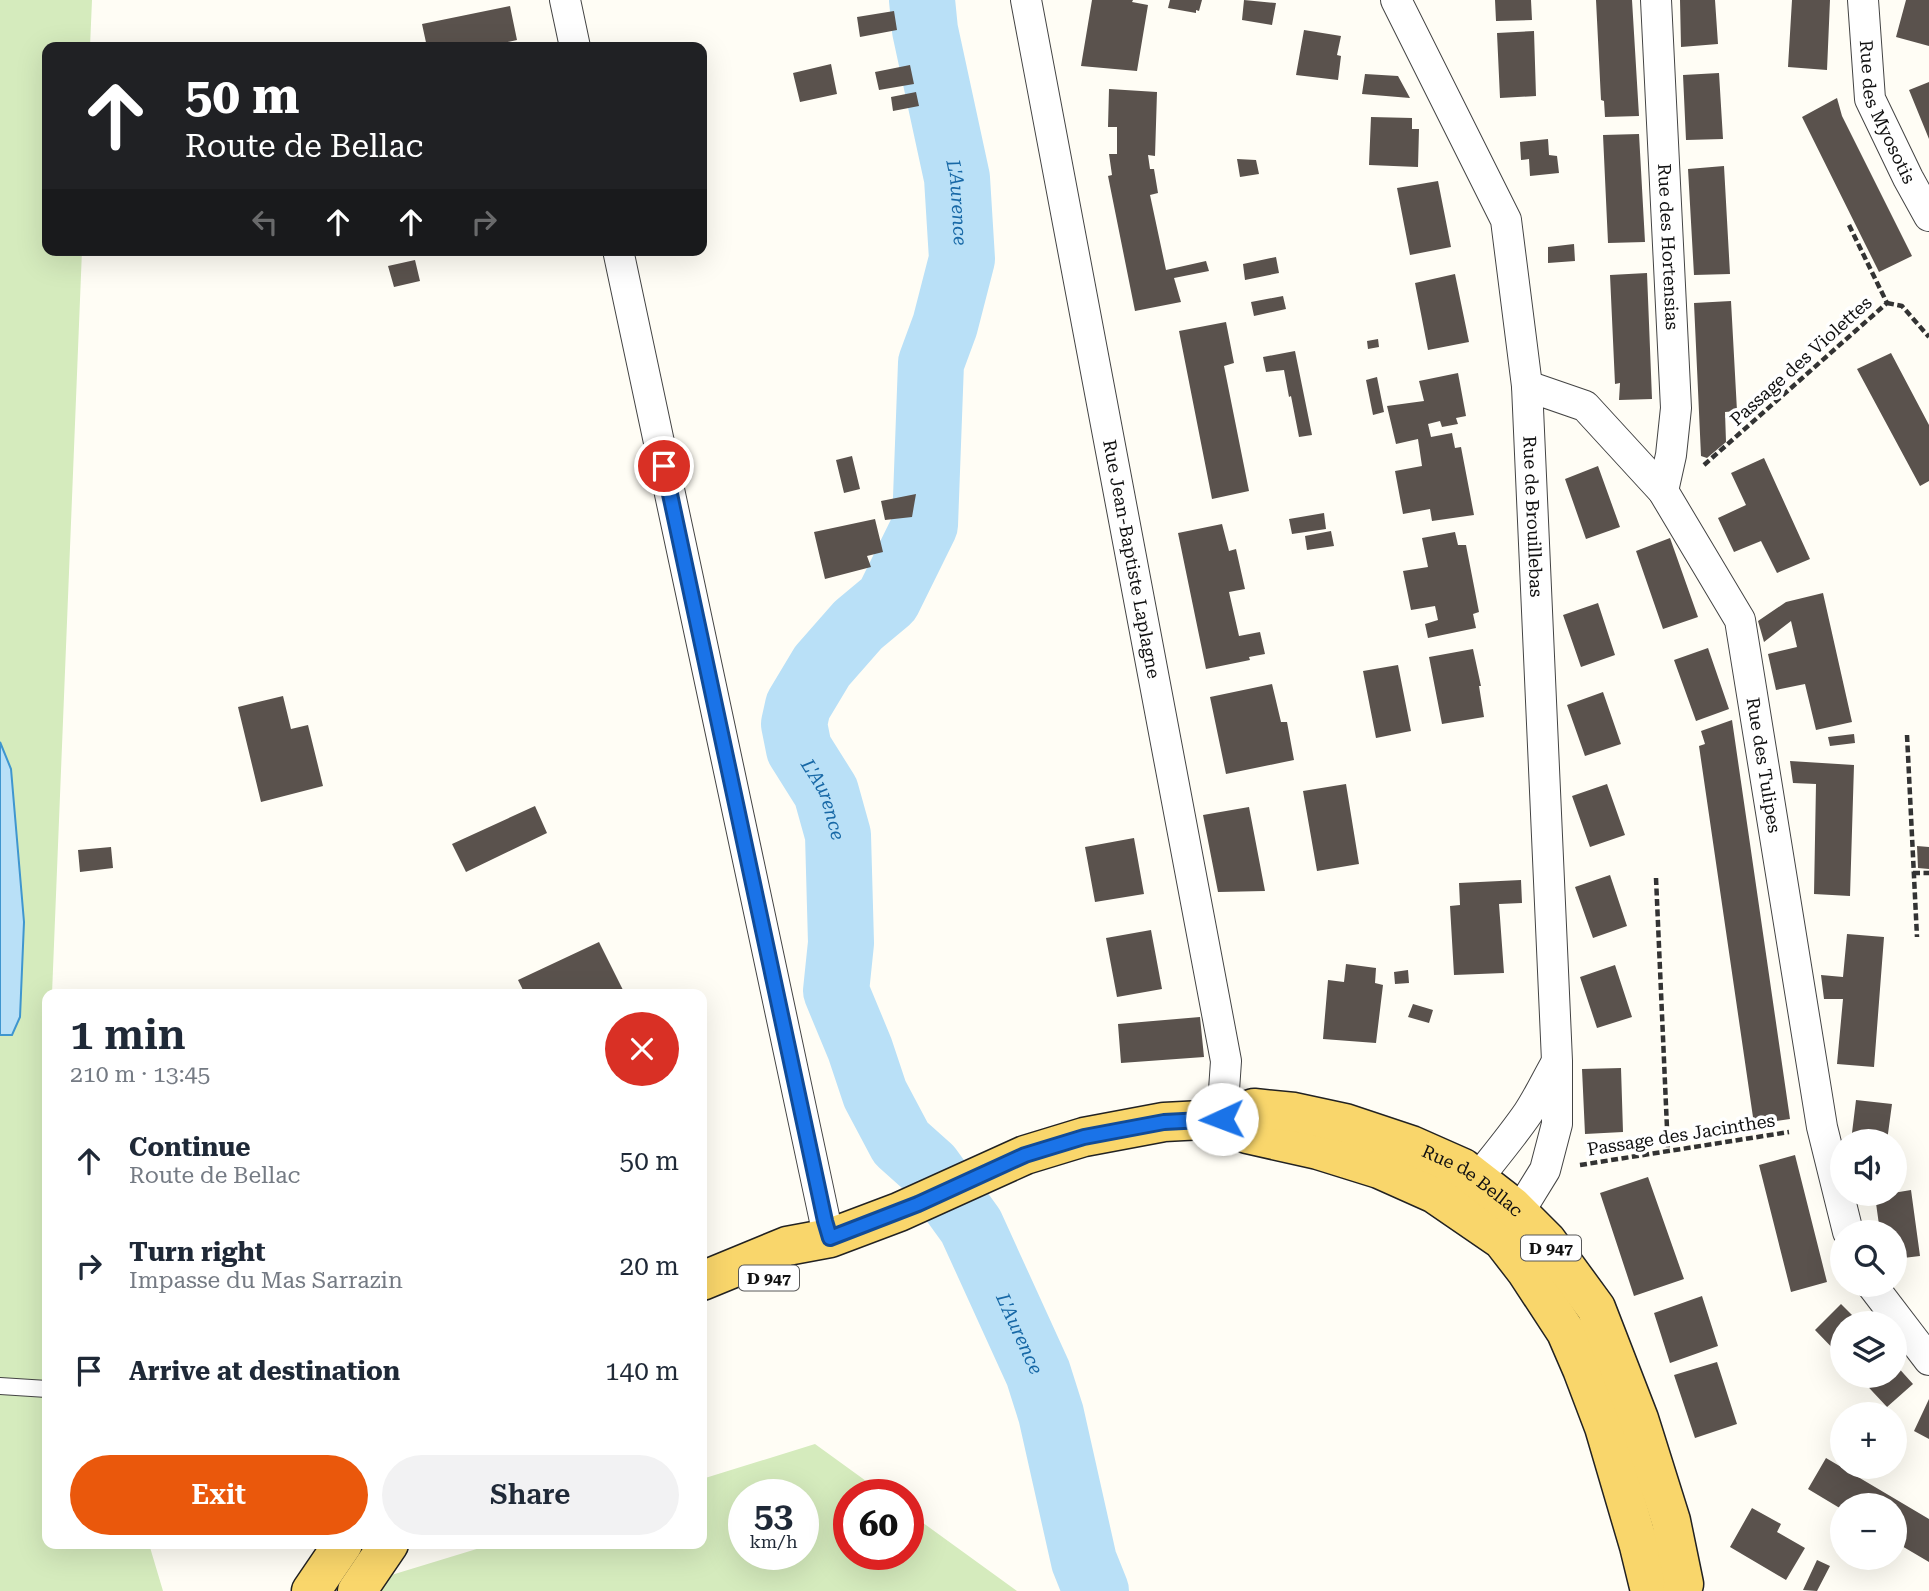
<!DOCTYPE html>
<meta charset="utf-8">
<style>
:root{--surface:#fff;--page:#f2f2f3;--text:#1f2937;--muted:#747a83;--accent:#ea580c}
body{margin:0;font-family:"Roboto Serif",serif;background:var(--page);color:var(--text);height:100vh;display:flex;flex-direction:column;font-size:26px;white-space:nowrap}
*{box-sizing:border-box;margin:0}
p{font-size:23px;color:var(--muted)}
.icon{flex:none;width:38px;height:38px;fill:none;stroke:currentColor;stroke-width:2;stroke-linecap:round;stroke-linejoin:round}
.map{position:relative;flex:1;overflow:hidden}
.sheet{position:absolute;left:42px;top:989px;width:665px;height:560px;display:flex;flex-direction:column;background:var(--surface);border-radius:14px;box-shadow:0 7px 28px #0002}
.sheet>*{flex:none}
.banner{position:absolute;left:42px;top:42px;width:665px;height:214px;border-radius:14px;box-shadow:0 7px 28px #0002;background:#202124;color:#fff;overflow:hidden}
.tools{position:absolute;left:1830px;top:1129px;display:grid;gap:14px}
.tools a{display:grid;place-items:center;width:77px;height:77px;border-radius:50%;background:var(--surface);box-shadow:0 7px 28px #0002;font-size:35px}
.speed{position:absolute;left:728px;top:1479px;display:flex;gap:14px;font-size:35px;font-weight:700;text-align:center}
.speed>*{display:grid;place-content:center;width:91px;height:91px;border-radius:50%;background:var(--surface);box-shadow:0 7px 28px #0002;line-height:1}
.speed small{font-size:18px;font-weight:400}
.speed .limit{border:10px solid #d22;background:#fff;color:#111}
.pin{position:absolute;display:grid;place-items:center;width:60px;height:60px;color:#fff;margin:-30px;border:4px solid #fff;border-radius:50%;box-shadow:0 2px 7px #0007}
.me{position:absolute;width:77px;margin:-38px;rotate:268deg;stroke-linejoin:round;filter:drop-shadow(0 0 5px #0008)}
.turn{display:flex;align-items:center;gap:24px;height:147px;padding:0 28px;font-size:32px}
.turn .icon{width:91px;height:91px;stroke-width:2.5}
.turn b{display:block;font-size:49px;line-height:60px}
.lanes{display:flex;align-items:center;height:66px;padding:0 28px;background:#0003;justify-content:center;gap:35px;direction:ltr}
.lanes .off{opacity:.35}
.round{display:grid;place-items:center;flex:none;width:74px;height:74px;border-radius:37px;background:var(--page)}
.overview{display:flex;align-items:center;justify-content:space-between;height:119px;padding:0 28px}
h1{font-size:42px;font-weight:600;line-height:52px}
.primary-button{display:flex;gap:14px;margin-top:auto;padding:14px 28px}
.primary-button a{flex:1;height:80px;border-radius:42px;background:var(--accent);color:#fff;font-size:28px;font-weight:600;line-height:80px;text-align:center}
.primary-button a+a{background:var(--page);color:var(--text)}
ul{padding:0;list-style:none}
li{display:flex;align-items:center;gap:21px;height:105px;padding:0 28px}
li div{flex:1}
li b{display:block;font-size:26px}
li em{font-style:normal}
.map>svg:first-child{display:block}
.green{fill:#d5ebbd;fill-rule:evenodd}
.water{fill:#b9e0f7;stroke:#3f96cf;stroke-width:2}
.lines{fill:none;stroke-linecap:round;stroke-linejoin:round}
.river{stroke:#b9e0f7;stroke-width:66}
.building{fill:#5a524d}
.lane-casing{stroke:#444;stroke-width:18}
.street-casing{stroke:#444;stroke-width:32}
.primary-casing{stroke:#222;stroke-width:41}
.path{stroke:#333;stroke-width:4.5;stroke-dasharray:7 3.5;stroke-linecap:butt}
.lane{stroke:#fff;stroke-width:16}
.street{stroke:#fff;stroke-width:30}
.primary{stroke:#f9d66b;stroke-width:38}
.route-casing{stroke:#114b97;stroke-width:18}
.route{stroke:#1a73e8;stroke-width:12}
.labels{text-anchor:middle;stroke-width:7;stroke-linejoin:round;paint-order:stroke}
.shield{fill:#fff;stroke:#585858;stroke-width:2}
.shield-label{font-size:16px;font-weight:bold;fill:#111}
.street-label{font-size:18px;fill:#111;stroke:#fff}
.water-label{font-size:19px;font-style:italic;fill:#1768a6;stroke:#fff}
</style>
<div class="map">
<svg width="1929" height="1591" viewBox="0 0 1929 1591">
<rect width="100%" height="100%" fill="#fffdf5"/>
<path class="green" d="M0 0H92L90 47H47V250H82L52 994H47V1111L45 1173 47 1182V1544H149L163 1591H0Z
M815 1444 884 1494H849V1554H908V1512L1017 1591H339L493 1544H702V1479ZM744 1494H803V1554H744Z"/>
<path class="water" d="M903 0H922L925 30 957 178 962 259 945 325 931 363 925 525 888 600 858 625 822 666 798 706 794 724 800 749 826 792 838 835 841 943 836 992 860 1049 875 1094 901 1143 929 1168 905 1179 890 1153 867 1120 838 1053 837 1027 822 979 826 896 821 862 819 819 813 801 789 758 780 727 779 687 790 671 877 594 915 524 919 467 915 411 916 375 950 266V217L906 30Z
M0 742 11 769 24 922 20 1017 12 1035H0Z
M968 1222 971 1226 1038 1373 1051 1414 1084 1561 1096 1591H1076L1056 1528 1048 1479 1014 1363 983 1293 949 1230Z"/>
<g class="lines">
<path class="river" id="s1" d="M922 0 925 30 957 178 962 259 945 325 931 363 925 525 888 600 858 625 822 666 798 706 794 724 799 749 826 792 838 835 841 943 836 991 860 1049 875 1094 901 1143 929 1168 971 1226 1038 1373 1051 1414 1084 1561 1096 1591"/>
</g>
<path class="building" d="M1092 0H1133L1132 2 1148 5 1137 71 1081 66Z
M1170 0H1202L1199 11 1196 10V13L1168 8Z
M1244 0 1276 3 1272 25 1242 20Z
M1495 0H1531L1532 20 1496 21Z
M1596 0H1632L1639 116 1605 117 1604 101 1601 100Z
M1680 0H1715L1718 44 1681 47Z
M1792 0H1830L1827 70 1788 67Z
M1906 0H1929V46L1896 37Z
M510 6 517 40 485 47H427L422 24Z
M894 11 897 30 860 37 857 17Z
M1304 30 1341 36 1337 55 1341 56 1338 80 1296 75Z
M1534 31 1536 96 1500 98 1497 33Z
M831 64 837 94 800 102 793 73Z
M910 65 914 84 879 90 875 72Z
M1719 73 1723 139 1686 140 1683 75Z
M1365 74 1398 76 1410 98 1362 94Z
M1929 82V139L1909 90Z
M1109 89 1157 92 1155 156 1148 155 1150 169H1154L1158 193 1150 195 1166 270 1206 261 1209 271 1174 278 1181 302 1135 311 1108 176 1112 175 1109 154H1117V127H1108Z
M916 92 919 106 893 111 891 97Z
M1837 98 1842 116 1912 256 1879 272 1802 117Z
M1371 117 1412 118V129H1419L1418 167 1369 165Z
M1639 134 1645 242 1608 243 1603 135Z
M1548 139 1549 155 1557 156 1559 173 1530 176 1529 159 1521 160 1520 142Z
M1237 159 1256 160 1259 174 1240 177Z
M1724 166 1730 274 1694 275 1688 169Z
M1438 181 1451 247 1410 255 1397 188Z
M1574 244 1575 261 1548 263V247Z
M1276 257 1279 273 1245 280 1243 264Z
M415 260 420 281 394 287 388 266Z
M1647 273 1652 399 1619 400 1620 383 1615 384 1610 275Z
M1455 274 1469 342 1428 350 1415 283Z
M1283 296 1286 309 1254 316 1251 302Z
M1731 301 1737 411 1725 412 1726 442 1707 458 1701 456 1694 303Z
M1226 322 1234 363 1224 366 1249 491 1212 499 1179 331Z
M1378 339 1379 347 1368 349 1367 341Z
M1295 351 1312 435 1299 437 1291 396 1289 397 1284 370 1266 372 1263 357Z
M1891 353 1929 425V481L1920 486 1857 369Z
M1458 373 1466 416 1456 418 1458 424 1442 427 1440 421 1428 424 1431 437 1452 433 1455 448 1461 447 1474 515 1432 521 1430 509 1403 514 1395 471 1422 466 1418 439 1396 444 1387 406 1424 401 1419 381Z
M1377 377 1384 412 1373 415 1366 380Z
M852 456 860 489 844 493 836 460Z
M1764 458 1810 559 1777 573 1761 541 1734 552 1718 518 1746 505 1731 473Z
M1598 466 1620 527 1586 539 1565 479Z
M916 494 912 517 885 520 881 501Z
M1324 513 1326 529 1292 534 1289 519Z
M875 519 883 552 867 556 871 567 825 579 814 532Z
M1222 524 1229 551 1236 549 1245 589 1229 592 1239 636 1260 632 1265 654 1249 657 1250 660 1206 669 1178 533Z
M1331 531 1334 546 1307 550 1305 536Z
M1455 532 1458 545H1466L1479 612 1473 614 1476 628 1428 638 1425 624 1438 620 1435 606 1411 610 1403 571 1428 567 1422 538Z
M1670 538 1698 617 1663 629 1636 551Z
M1823 593 1852 722 1816 730 1805 684 1776 690 1768 654 1797 647 1791 621 1764 642 1758 621 1786 602Z
M1598 603 1615 655 1581 667 1563 615Z
M1708 648 1729 709 1696 721 1674 660Z
M1473 649 1481 686H1479L1484 717 1442 724 1429 657Z
M1398 665 1411 731 1376 738 1363 671Z
M1272 684 1281 722H1287L1294 760 1226 774 1210 697Z
M1603 692 1621 744 1585 756 1567 705Z
M283 696 291 729 308 725 323 786 261 802 238 707Z
M1732 720 1790 1119 1754 1124 1699 746 1705 744 1701 731Z
M1854 734 1855 743 1830 746 1828 737Z
M1790 761 1854 765 1850 896 1814 894 1816 784 1793 783Z
M1346 784 1359 864 1317 871 1303 791Z
M1607 784 1625 835 1590 847 1572 796Z
M535 806 547 833 466 872 452 844Z
M1249 807 1265 891 1218 892 1203 815Z
M1134 838 1144 894 1095 902 1085 847Z
M1917 846 1929 847V869L1918 868Z
M111 847 113 868 80 872 78 850Z
M1610 875 1627 926 1593 938 1575 887Z
M1521 880 1522 903 1499 904 1504 973 1454 975 1450 906 1460 905 1459 883Z
M1151 930 1162 989 1117 997 1106 938Z
M1847 934 1884 937 1874 1067 1837 1064 1843 999H1824L1821 975 1843 977Z
M599 942 625 994H525L518 980Z
M1346 964 1376 968 1375 983 1383 985 1376 1043 1323 1039 1328 980 1344 982Z
M1615 965 1632 1017 1597 1028 1580 977Z
M1408 970 1409 983 1395 984 1394 972Z
M1413 1004 1433 1010 1429 1023 1408 1017Z
M1200 1017 1204 1057 1121 1063 1118 1024Z
M1621 1068 1623 1132 1585 1134 1582 1069Z
M1856 1100 1892 1104 1887 1141H1851Z
M1795 1155 1827 1282 1791 1292 1759 1165Z
M1648 1177 1684 1279 1634 1296 1600 1193Z
M1911 1190 1920 1256 1895 1259V1232H1880L1875 1196Z
M1702 1296 1718 1346 1670 1363 1654 1313Z
M1841 1304 1860 1323H1843V1359L1815 1330Z
M1717 1362 1737 1424 1695 1438 1674 1375Z
M1895 1364 1913 1384 1887 1407 1858 1376H1895Z
M1929 1399V1439L1914 1431Z
M1826 1458 1929 1519V1562L1895 1542V1505H1843V1510L1808 1489Z
M1752 1508 1781 1524 1777 1532 1805 1548 1786 1580 1730 1547Z
M1817 1560 1830 1566 1817 1591 1803 1590Z"/>
<g class="lines">
<g class="lane-casing">
<path id="lane" d="M0 1386 47 1389"/>
</g>
<g class="street-casing">
<g id="street">
<path d="M565 0 575 47"/>
<path id="s2" d="M1026 0 1226 1061 1222 1119"/>
<path id="s3" d="M1396 0 1506 220 1527 386 1557 1061V1124L1545 1170 1508 1230"/>
<path id="s4" d="M1656 0 1676 408 1671 455 1663 491"/>
<path id="s5" d="M1863 0 1870 99 1908 178 1929 216"/>
<path d="M618 250 825 1221 830 1238"/>
<path id="s6" d="M1527 386 1585 406 1663 491 1740 620 1822 1127 1848 1232"/>
<path d="M1464 1196C1485 1168 1508 1142 1528 1113 1538 1098 1546 1081 1555 1065"/>
<path d="M1871 1284 1929 1360"/>
</g>
</g>
<g class="primary-casing">
<g id="primary">
<path d="M1222 1119 1247 1134 1318 1150 1379 1169 1435 1194 1502 1240 1526 1271 1566 1332 1582 1369 1604 1427 1639 1546 1650 1591"/>
<path id="s7" d="M702 1281 787 1246 830 1238 899 1212 1025 1155 1084 1137 1164 1122 1222 1119 1254 1108 1294 1112 1345 1123 1411 1145 1463 1168 1512 1206 1547 1241 1596 1308 1639 1419 1671 1521 1684 1584 1682 1591"/>
<path d="M311 1591 343 1544"/>
<path d="M357 1591 389 1544"/>
</g>
</g>
<path class="path" d="M1849 225 1887 303
M1887 303 1902 306 1929 337
M1704 465 1887 303
M1907 735 1917 937
M1913 873H1929
M1656 878 1668 1151
M1580 1165 1789 1132"/>
<use href="#lane" class="lane"/>
<use href="#street" class="street"/>
<use href="#primary" class="primary"/>
</g>
<g class="lines">
<g class="route-casing">
<path id="route" d="M664 466 825 1221 830 1238 918 1204 1025 1155 1084 1137 1164 1122 1222 1119"/>
</g>
<use href="#route" class="route"/>
</g>
<g class="labels">
<g class="shield">
<rect x="1521" y="1235.5" width="60" height="25" rx="5"/>
<rect x="739" y="1265.5" width="60" height="25" rx="5"/>
</g>
<g class="shield-label">
<text x="1551" y="1254">D 947</text>
<text x="769" y="1284">D 947</text>
</g>
<g class="street-label">
<text dy="6" stroke="none"><textPath href="#s5" startOffset="116">Rue des Myosotis</textPath></text>
<text dy="6" stroke="none"><textPath href="#s4" startOffset="247">Rue des Hortensias</textPath></text>
<text transform="translate(1801 361) rotate(-42)" y="6">Passage des Violettes</text>
<text dy="6" stroke="none"><textPath href="#s3" startOffset="544">Rue de Brouillebas</textPath></text>
<text dy="6" stroke="none"><textPath href="#s2" startOffset="569">Rue Jean-Baptiste Laplagne</textPath></text>
<text dy="6" stroke="none"><textPath href="#s6" startOffset="474">Rue des Tulipes</textPath></text>
<text transform="translate(1681 1135) rotate(-9)" y="6">Passage des Jacinthes</text>
<text dy="6" stroke="none"><textPath href="#s7" startOffset="816">Rue de Bellac</textPath></text>
</g>
<g class="water-label">
<text dy="7" stroke="none"><textPath href="#s1" startOffset="206">L'Aurence</textPath></text>
<text dy="7" stroke="none"><textPath href="#s1" startOffset="858">L'Aurence</textPath></text>
<text dy="7" stroke="none"><textPath href="#s1" startOffset="1446">L'Aurence</textPath></text>
</g>
</g>
</svg>
<div class="tools">
<a><svg class="icon" aria-label="sound" viewBox="0 0 24 24"><path d="M4 9h4l5-4v14l-5-4H4zM17 9q2 3 0 6"/></svg></a>
<a><svg class="icon" aria-label="search" viewBox="0 0 24 24"><circle cx="10" cy="10" r="6"/><path d="M15 15l6 6"/></svg></a>
<a><svg class="icon" aria-label="layers" viewBox="0 0 24 24"><path d="M12 4l9 5-9 5-9-5zM3 14l9 5 9-5"/></svg></a>
<a>+</a>
<a>−</a>
</div>
<div class="speed"><div>53<small>km/h</small></div><div class="limit">60</div></div>
<div class="pin" style="left:664px;top:466px;background:#d93025"><svg class="icon" aria-label="arrive" viewBox="0 0 24 24"><path d="M6 21V4h12l-3 4 3 4H6"/></svg></div>
<svg class="me" style="left:1222px;top:1119px" viewBox="-20 -20 40 40"><circle r="19" fill="#fff"/><path d="M0-13L10 11 0 6-10 11z" fill="#1a73e8"/></svg>
<div class="banner">
<div class="turn"><svg class="icon" aria-label="ahead" viewBox="0 0 24 24"><path d="M12 20V5M6 11l6-6 6 6"/></svg><div><b>50 m</b>Route de Bellac</div></div>
<div class="lanes"><svg class="icon off" aria-label="left" viewBox="0 0 24 24"><path d="M17 20v-9H6M10 6l-5 5 5 5"/></svg><svg class="icon" aria-label="ahead" viewBox="0 0 24 24"><path d="M12 20V5M6 11l6-6 6 6"/></svg><svg class="icon" aria-label="ahead" viewBox="0 0 24 24"><path d="M12 20V5M6 11l6-6 6 6"/></svg><svg class="icon off" aria-label="right" viewBox="0 0 24 24"><path d="M7 20v-9h11M14 6l5 5-5 5"/></svg></div>
</div>
<section class="sheet">
<div class="overview"><div><h1>1 min</h1><p>210 m · 13:45</p></div><a class="round" style="background:#d93025;color:#fff"><svg class="icon" aria-label="close" viewBox="0 0 24 24"><path d="M6 6l12 12M18 6L6 18"/></svg></a></div>
<ul>
<li><svg class="icon" aria-label="ahead" viewBox="0 0 24 24"><path d="M12 20V5M6 11l6-6 6 6"/></svg><div><b>Continue</b><p>Route de Bellac</p></div><em>50 m</em></li>
<li><svg class="icon" aria-label="right" viewBox="0 0 24 24"><path d="M7 20v-9h11M14 6l5 5-5 5"/></svg><div><b>Turn right</b><p>Impasse du Mas Sarrazin</p></div><em>20 m</em></li>
<li><svg class="icon" aria-label="arrive" viewBox="0 0 24 24"><path d="M6 21V4h12l-3 4 3 4H6"/></svg><div><b>Arrive at destination</b></div><em>140 m</em></li>
</ul>
<div class="primary-button"><a>Exit</a><a>Share</a></div>
</section>
</div>
